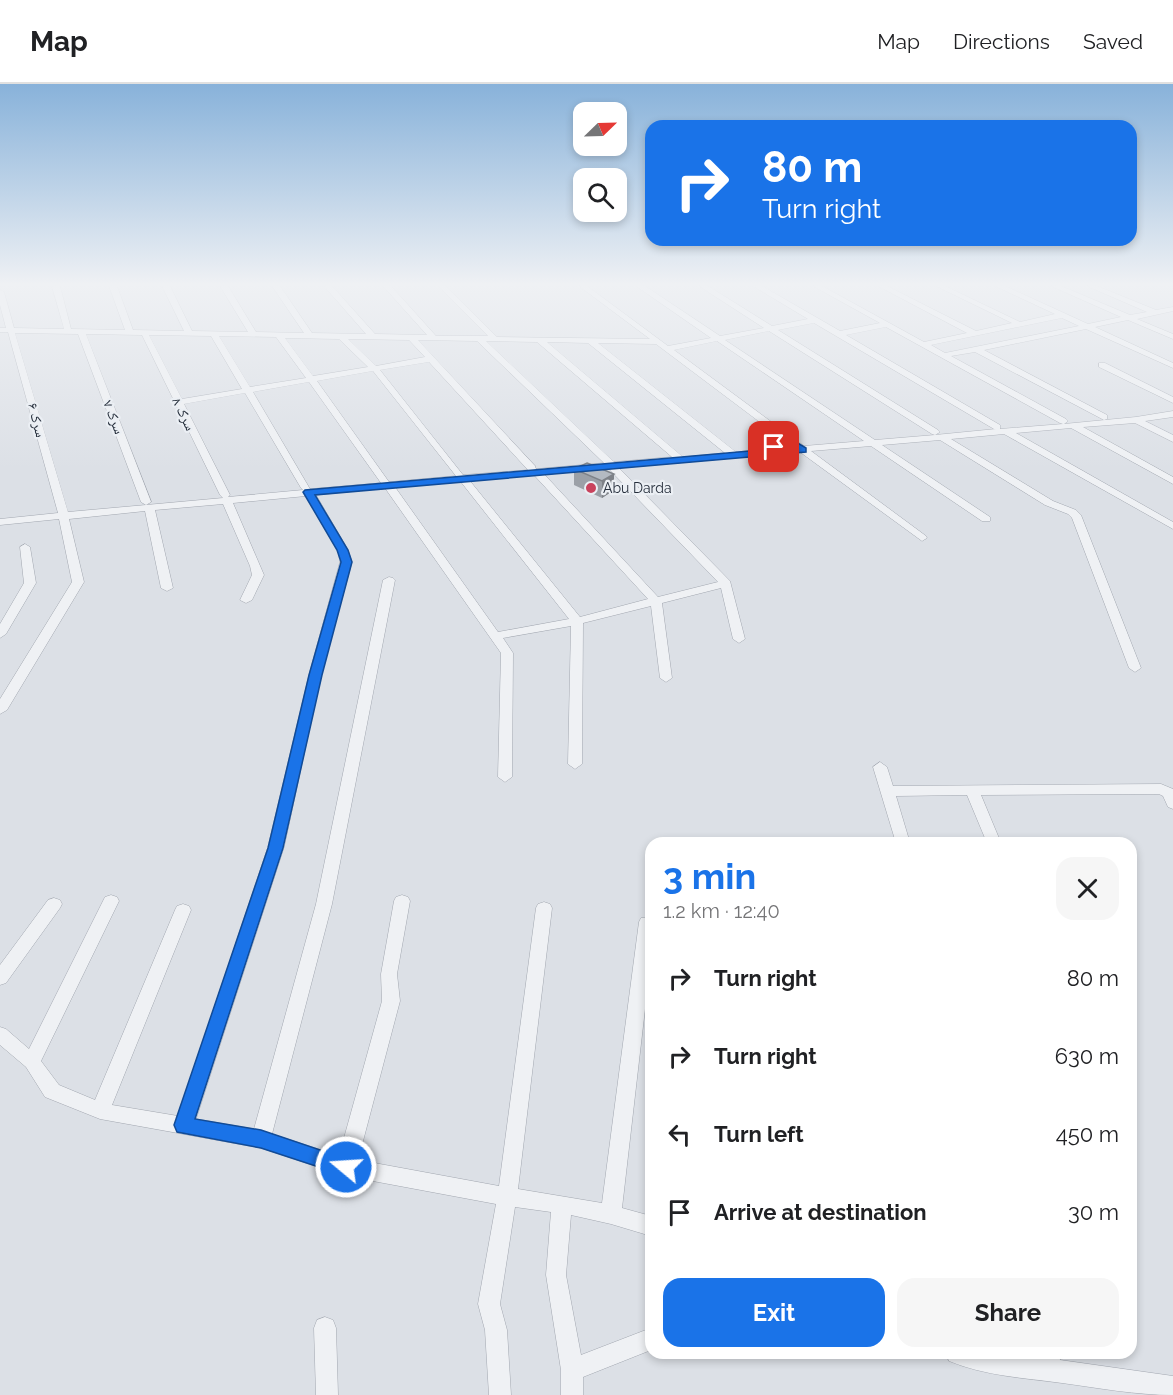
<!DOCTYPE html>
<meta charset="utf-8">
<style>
:root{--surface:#fff;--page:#f6f6f6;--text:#202124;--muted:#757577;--line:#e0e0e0;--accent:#1a73e8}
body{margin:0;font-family:Raleway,"Noto Naskh Arabic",sans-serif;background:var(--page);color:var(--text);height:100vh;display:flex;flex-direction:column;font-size:22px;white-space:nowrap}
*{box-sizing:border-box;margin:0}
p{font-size:20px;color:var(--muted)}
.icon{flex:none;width:33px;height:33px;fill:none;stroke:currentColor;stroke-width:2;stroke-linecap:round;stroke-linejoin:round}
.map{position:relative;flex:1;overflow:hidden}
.panel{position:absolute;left:645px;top:753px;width:492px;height:522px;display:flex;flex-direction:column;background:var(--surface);border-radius:18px;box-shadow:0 3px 9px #0003}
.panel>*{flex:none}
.top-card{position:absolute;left:645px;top:36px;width:492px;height:126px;border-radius:18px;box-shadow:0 3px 9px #0003;background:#1a73e8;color:#fff;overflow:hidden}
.needle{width:39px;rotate:67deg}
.controls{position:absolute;left:573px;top:18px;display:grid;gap:12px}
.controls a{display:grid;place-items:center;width:54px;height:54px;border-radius:12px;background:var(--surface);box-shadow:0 3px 9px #0003;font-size:30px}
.pin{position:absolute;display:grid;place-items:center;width:51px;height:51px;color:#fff;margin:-26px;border-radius:12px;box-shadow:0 3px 9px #0006}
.me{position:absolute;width:66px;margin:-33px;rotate:288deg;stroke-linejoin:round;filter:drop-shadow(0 0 4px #0008)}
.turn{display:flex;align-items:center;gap:21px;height:126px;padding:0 18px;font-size:27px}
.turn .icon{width:78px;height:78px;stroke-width:2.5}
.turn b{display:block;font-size:42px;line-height:51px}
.round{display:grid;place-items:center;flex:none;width:63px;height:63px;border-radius:18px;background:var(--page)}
.summary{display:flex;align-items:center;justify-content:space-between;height:102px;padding:0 18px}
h1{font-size:36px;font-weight:700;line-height:45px;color:var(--accent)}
.button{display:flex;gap:12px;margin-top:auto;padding:12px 18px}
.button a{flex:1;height:69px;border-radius:18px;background:var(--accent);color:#fff;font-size:24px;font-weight:700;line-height:69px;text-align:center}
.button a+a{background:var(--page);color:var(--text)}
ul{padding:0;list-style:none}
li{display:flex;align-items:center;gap:18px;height:78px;padding:0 18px}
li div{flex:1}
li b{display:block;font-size:22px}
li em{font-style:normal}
header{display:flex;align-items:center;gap:36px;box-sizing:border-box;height:84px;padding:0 30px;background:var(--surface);border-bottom:2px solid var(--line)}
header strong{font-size:28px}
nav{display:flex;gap:33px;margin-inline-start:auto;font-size:21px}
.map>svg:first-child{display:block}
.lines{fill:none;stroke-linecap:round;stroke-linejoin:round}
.minor-casing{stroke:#a2a7b0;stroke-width:1}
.minor{fill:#eff1f4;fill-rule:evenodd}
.wall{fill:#9ba0a7}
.shaded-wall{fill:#7e8288}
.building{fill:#b4bac2;stroke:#7e8288;stroke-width:1.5}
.route{fill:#1a73e8;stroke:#114b97;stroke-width:1.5}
.poi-dot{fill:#c9435d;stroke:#ebeff4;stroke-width:2}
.labels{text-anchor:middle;stroke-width:4.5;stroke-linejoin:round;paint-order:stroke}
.far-street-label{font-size:14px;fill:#262f3c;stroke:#ebeff4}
.far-poi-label{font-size:14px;fill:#262f3c;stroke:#ebeff4;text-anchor:start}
</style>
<header>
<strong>Map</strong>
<nav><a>Map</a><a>Directions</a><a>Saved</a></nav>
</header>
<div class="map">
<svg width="1173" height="1311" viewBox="0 0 1173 1311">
<rect width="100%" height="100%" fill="#dce0e6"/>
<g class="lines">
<g class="minor-casing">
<path id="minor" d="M52 202H60L71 245 125 246 109 202H117L133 246 184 247 162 202H170L192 247 248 248 220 202H228L256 248 304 249 272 202H280L312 249 366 250 324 202H332L375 250 427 251 383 202H391L436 252H488L438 202H446L497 253 650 255 579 202H587L668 262 711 254 636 202H645L720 252 764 244 699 202H708L772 242 808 235 753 202H762L840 247 880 239 813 202H822L924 258 967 249 878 202H887L976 247 1012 239 936 202H945L1020 238 1055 230 995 202H1005L1088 240 1121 233 1051 202H1061L1130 231 1147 228 1087 202H1097L1156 226 1173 223V227L1137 235 1173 250V255L1128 236 1095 243 1173 279V284L1086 245 984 266 1107 331V335L1104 336 975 268 951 272 1066 335 1068 337 1064 340 1136 333 1173 327V333L1145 337 1173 351V358L1135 339 1083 343 1173 393V400L1071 344 1016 349 1173 438V445L1004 350 951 355 1053 417 1076 426 1081 431 1141 584 1135 588 1129 584 1072 434 1068 430 1045 421 940 356 882 361 990 433V437H982L871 362 811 367 926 452 927 454 922 457 800 368 619 384 730 497 745 555 739 559 733 555 721 504 662 519 672 594 666 598 660 594 651 522 583 539 582 680 575 685 568 680 571 542 503 554 513 569 512 693 505 698 498 693 501 569 385 404 316 411 348 466 352 478 321 591 284 763 196 1035 254 1045 316 820 383 496 389 493 393 494 395 496 332 820 272 1050 339 1072 382 917 381 890 394 817 396 813 402 811 408 813 410 817 397 890 400 917 358 1076 499 1102 536 824 538 820 544 818 550 820 552 824 518 1105 602 1119 639 838 641 834 651 833V873L622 1124 651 1132V1152L611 1140 571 1131 566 1191 581 1271 651 1244V1266L583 1293V1311H561V1286L546 1191 551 1128 515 1123 500 1220 507 1246 511 1311H489L485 1246 478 1220 496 1120 346 1092 261 1064 100 1035 45 1013 26 983 0 961V943L6 945 29 965 105 813 111 811 117 813 119 817 41 977 59 1001 95 1016 175 826 177 822 183 820 189 822 191 826 112 1021 178 1032 268 763 309 591 340 478 338 466 306 412 233 419 264 491 252 516 246 519 240 516 252 491 250 482 223 420 155 426 173 504 167 507 161 504 145 427 69 435 84 498 7 626 0 630V615L72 498 59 435 0 441V435L58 429 8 248H0V244H6L0 221V206L4 208 14 244 64 245ZM1062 234 1079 242 945 269 931 261ZM814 239 994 345H996L935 351 940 348 938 346 778 246ZM886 243 1060 339 1063 340 1000 345V341L846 251ZM769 247 932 350 935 351 875 356 725 256ZM15 249 78 250 141 418 146 421 68 428ZM86 250 142 251 220 411 223 414 146 421 151 418ZM149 251 211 252 242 305 182 315ZM219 252 276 253 306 294 250 303ZM285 254 339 255 368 283 313 292ZM348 255 409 256 425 273 376 282ZM418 256 477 257 604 379 536 385 535 382ZM486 257 537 258 672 373 614 378ZM717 257 864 357 804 362 674 266ZM547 258 588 259 725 369 683 373ZM598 259 656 260 793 363 736 368ZM429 278 528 386 463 391 380 286ZM373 287 456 392 389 398 317 297ZM309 298 381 399 310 405 253 308ZM245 309 301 404 303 406 228 413 230 411 184 320ZM609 385 718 498 658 513 544 390ZM534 391 648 515 580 533 470 397ZM461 398 569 535 498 548 395 403Z
M1099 279H1105L1173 313V319L1099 283Z
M25 460 30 463 36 499 6 550 0 554V540L24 499 20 463Z
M880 678 887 683 893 702 1161 700 1173 705V725L1168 723 1163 712 1159 710 981 711 1001 759H987L967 711 896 712 910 759H896L873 683Z
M54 814 60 816 62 820 60 824 6 899 0 901V881L48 816Z
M325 1233 333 1236 336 1244 338 1311H316L314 1244 317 1236Z
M946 1269H1005L1038 1273 1037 1269H1059L1060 1276 1173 1292V1311C1136 1311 1099 1304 1062 1299 1025 1294 985 1292 949 1277Z"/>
</g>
<use href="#minor" class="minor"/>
</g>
<path class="wall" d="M587 379 614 406 602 414 574 401V385Z"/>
<path class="shaded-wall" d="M614 390V406L602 414V397Z"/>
<path class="building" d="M587 379 614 390 602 397 574 385Z"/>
<linearGradient id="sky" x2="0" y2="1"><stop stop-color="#88b2da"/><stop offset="0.52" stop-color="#eff1f4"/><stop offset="1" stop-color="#eff1f4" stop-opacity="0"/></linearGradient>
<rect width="1173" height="385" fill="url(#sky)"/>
<path class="route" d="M796 358 806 364V368L315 411 348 466 352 478 322 591 283 764 195 1035 261 1046 353 1077 356 1083 353 1090 346 1092 261 1064 177 1048 174 1041 268 764 309 591 341 478 337 466 303 408 305 406 773 365 769 363 770 361Z"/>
<circle class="poi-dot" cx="591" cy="404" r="6"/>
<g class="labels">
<g class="far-street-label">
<text transform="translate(184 330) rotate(64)" y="5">سرک ۸</text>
<text transform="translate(114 333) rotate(69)" y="5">سرک ۷</text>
<text transform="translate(37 336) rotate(76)" y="5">سرک ۶</text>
</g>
<g class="far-poi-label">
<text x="603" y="409">Abu Darda</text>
</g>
</g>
</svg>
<div class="controls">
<a><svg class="needle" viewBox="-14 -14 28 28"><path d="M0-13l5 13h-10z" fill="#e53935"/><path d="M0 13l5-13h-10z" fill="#757577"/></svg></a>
<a><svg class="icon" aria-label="search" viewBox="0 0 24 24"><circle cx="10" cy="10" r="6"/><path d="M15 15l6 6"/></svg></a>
</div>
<div class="pin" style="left:774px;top:363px;background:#d93025"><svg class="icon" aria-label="arrive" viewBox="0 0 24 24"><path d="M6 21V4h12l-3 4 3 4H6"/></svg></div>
<svg class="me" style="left:346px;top:1083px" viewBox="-20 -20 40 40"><circle r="17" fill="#1a73e8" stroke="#fff" stroke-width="3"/><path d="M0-11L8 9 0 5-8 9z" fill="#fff"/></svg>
<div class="top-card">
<div class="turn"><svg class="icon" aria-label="right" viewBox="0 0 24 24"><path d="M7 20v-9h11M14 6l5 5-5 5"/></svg><div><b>80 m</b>Turn right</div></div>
</div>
<section class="panel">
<div class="summary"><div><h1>3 min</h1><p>1.2 km · 12:40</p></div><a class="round"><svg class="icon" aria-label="close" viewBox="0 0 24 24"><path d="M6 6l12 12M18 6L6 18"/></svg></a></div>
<ul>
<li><svg class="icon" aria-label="right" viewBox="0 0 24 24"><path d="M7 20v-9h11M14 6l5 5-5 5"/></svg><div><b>Turn right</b></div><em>80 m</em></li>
<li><svg class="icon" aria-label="right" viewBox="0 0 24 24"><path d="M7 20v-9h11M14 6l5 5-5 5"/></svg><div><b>Turn right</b></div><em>630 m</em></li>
<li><svg class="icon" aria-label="left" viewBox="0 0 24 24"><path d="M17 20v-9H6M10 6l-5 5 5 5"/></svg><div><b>Turn left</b></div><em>450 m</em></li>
<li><svg class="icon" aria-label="arrive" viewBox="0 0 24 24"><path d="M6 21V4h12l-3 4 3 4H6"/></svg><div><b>Arrive at destination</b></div><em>30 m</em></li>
</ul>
<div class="button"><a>Exit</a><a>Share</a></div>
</section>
</div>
